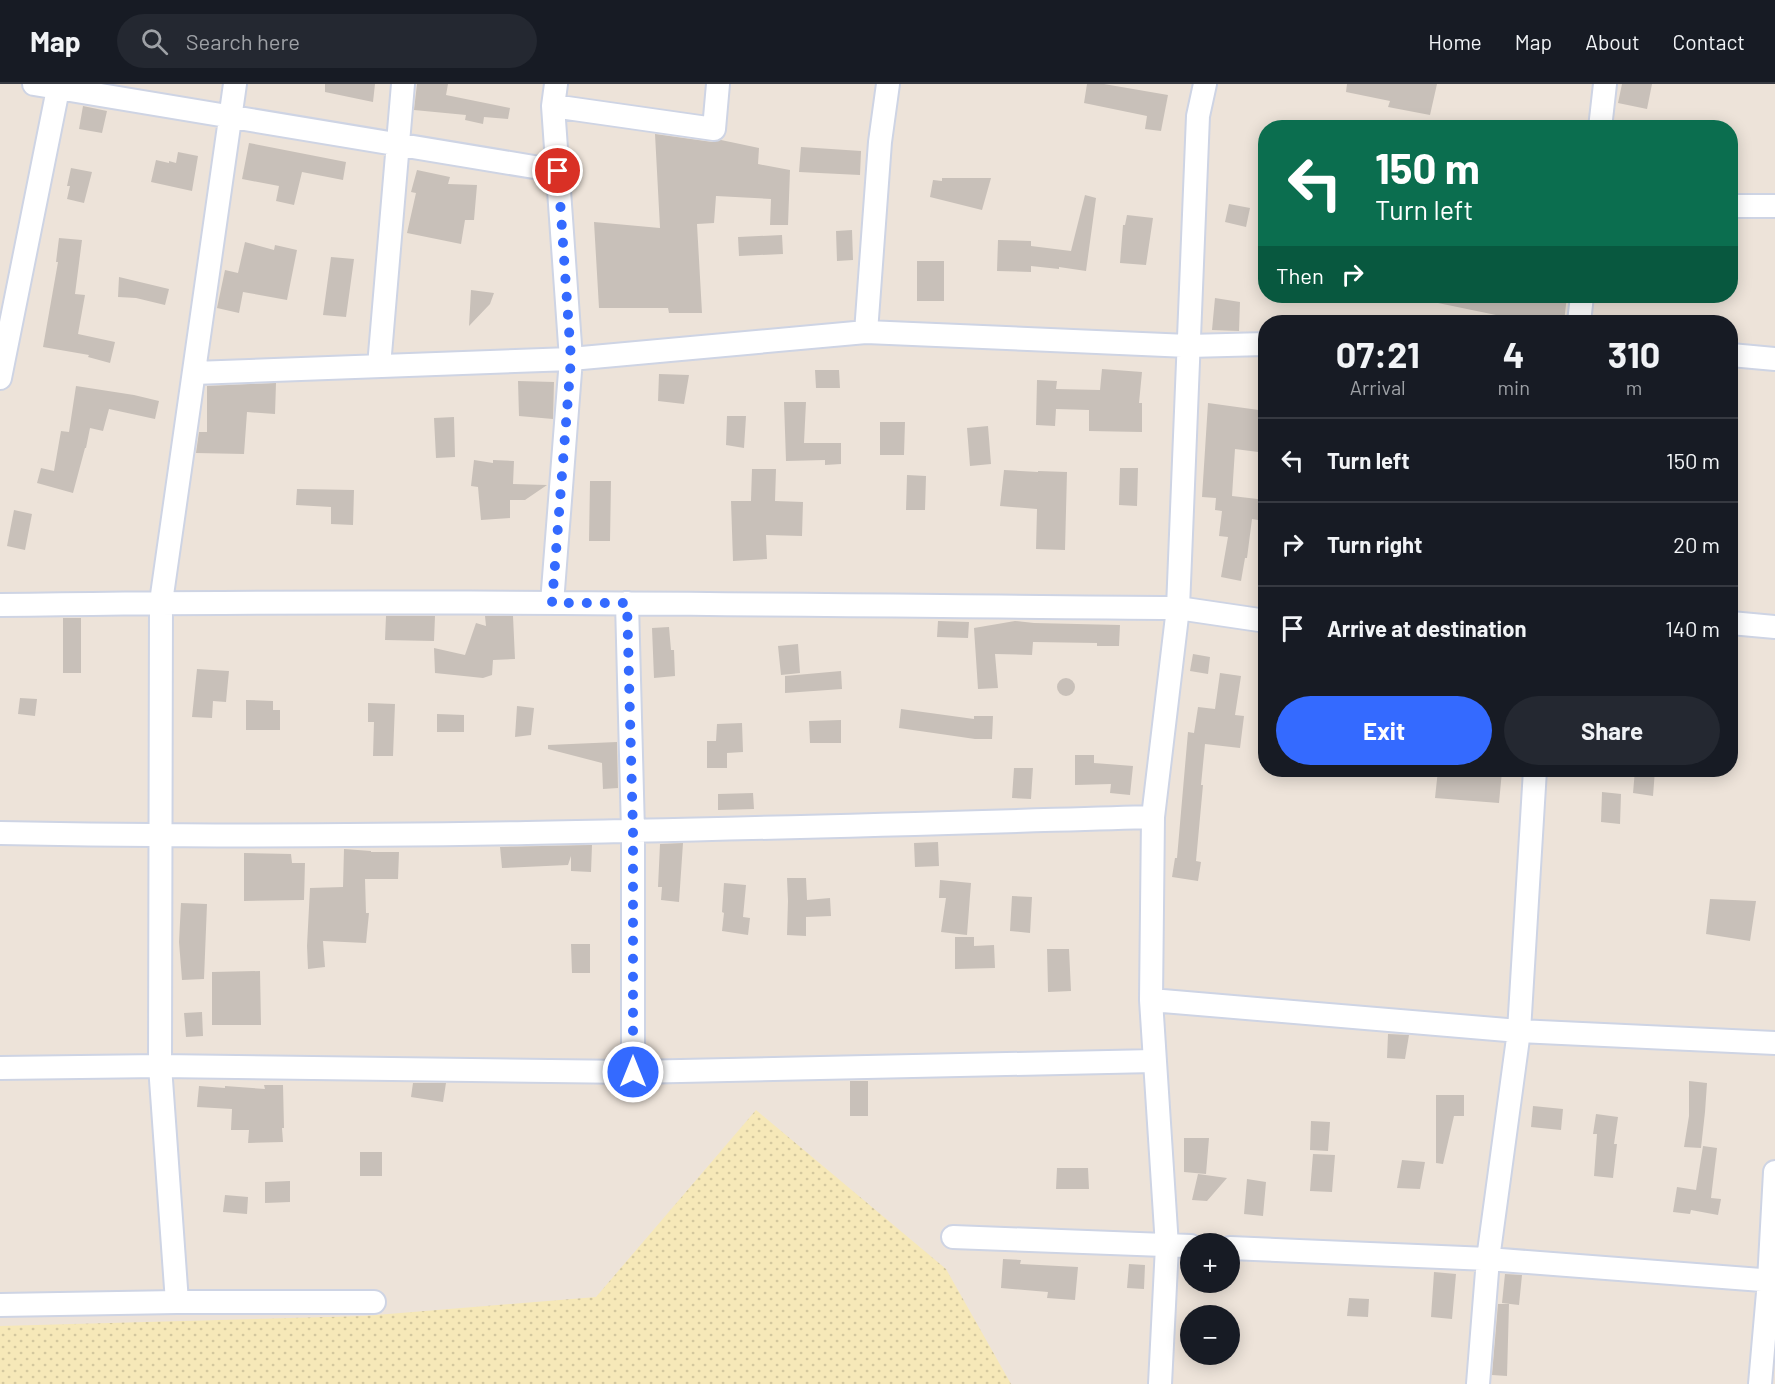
<!DOCTYPE html>
<meta charset="utf-8">
<style>
:root{--surface:#171b24;--page:#242831;--text:#f1f3f6;--muted:#9ea1a6;--line:#363941;--accent:#346aff}
body{margin:0;font-family:Barlow,sans-serif;background:var(--page);color:var(--text);height:100vh;display:flex;flex-direction:column;font-size:22px;white-space:nowrap}
*{box-sizing:border-box;margin:0}
p{font-size:20px;color:var(--muted)}
.icon{flex:none;width:33px;height:33px;fill:none;stroke:currentColor;stroke-width:2;stroke-linecap:round;stroke-linejoin:round}
.map{position:relative;flex:1;overflow:hidden}
.drawer{position:absolute;left:1258px;top:231px;width:480px;height:462px;display:flex;flex-direction:column;background:var(--surface);border-radius:24px;box-shadow:0 3px 15px #0003}
.drawer>*{flex:none}
.hud{position:absolute;left:1258px;top:36px;width:480px;height:183px;border-radius:24px;box-shadow:0 3px 15px #0003;background:#0b6e4f;color:#fff;overflow:hidden}
.controls{position:absolute;left:1180px;top:1149px;display:grid;gap:12px}
.controls a{display:grid;place-items:center;width:60px;height:60px;border-radius:50%;background:var(--surface);box-shadow:0 3px 15px #0003;font-size:30px}
.pin{position:absolute;display:grid;place-items:center;width:51px;height:51px;color:#fff;margin:-26px;border:3px solid #fff;border-radius:50%;box-shadow:0 2px 6px #0007}
.me{position:absolute;width:66px;margin:-33px;rotate:0deg;stroke-linejoin:round;filter:drop-shadow(0 0 4px #0008)}
.turn{display:flex;align-items:center;gap:21px;height:126px;padding:0 18px;font-size:27px}
.turn .icon{width:78px;height:78px;stroke-width:2.5}
.turn b{display:block;font-size:42px;line-height:51px}
.then{display:flex;align-items:center;height:57px;padding:0 18px;background:#0003;gap:12px;font-size:22px}
.eta{display:flex;justify-content:space-evenly;align-items:center;height:102px;text-align:center}
.eta b{font-size:36px;font-weight:700;line-height:42px}
.primary-button{display:flex;gap:12px;margin-top:auto;padding:12px 18px}
.primary-button a{flex:1;height:69px;border-radius:36px;background:var(--accent);color:#fff;font-size:24px;font-weight:700;line-height:69px;text-align:center}
.primary-button a+a{background:var(--page);color:var(--text)}
ul{padding:0;list-style:none}
li{display:flex;align-items:center;gap:18px;height:84px;padding:0 18px;border-top:2px solid var(--line)}
li div{flex:1}
li b{display:block;font-size:22px}
li em{font-style:normal}
header{display:flex;align-items:center;gap:36px;box-sizing:border-box;height:84px;padding:0 30px;background:var(--surface);border-bottom:2px solid var(--line)}
header strong{font-size:28px}
nav{display:flex;gap:33px;margin-inline-start:auto;font-size:21px}
.search{width:420px;height:54px;background:var(--page);display:flex;align-items:center;gap:15px;box-sizing:border-box;padding:0 21px;border-radius:33px;color:var(--muted);font-size:22px}
.map>svg:first-child{display:block}
.sand{fill:url(#sand-dots)}
.building{fill:#c8c0b9}
.lines{fill:none;stroke-linecap:round;stroke-linejoin:round}
.street-casing{stroke:#ced4e4;stroke-width:26}
.street{stroke:#fff;stroke-width:22}
.route{stroke:#346aff;stroke-width:10;stroke-dasharray:0 18}
</style>
<header>
<strong>Map</strong>
<div class="search"><svg class="icon" aria-label="search" viewBox="0 0 24 24"><circle cx="10" cy="10" r="6"/><path d="M15 15l6 6"/></svg>Search here</div>
<nav><a>Home</a><a>Map</a><a>About</a><a>Contact</a></nav>
</header>
<div class="map">
<svg width="1775" height="1300" viewBox="0 0 1775 1300">
<defs>
<pattern id="sand-dots" width="8" height="8" patternUnits="userSpaceOnUse" patternTransform="scale(1.5)"><rect width="8" height="8" fill="#f6e8b8"/><path d="M2 2h.1M6 6h.1" fill="none" stroke="#d3c79e" stroke-width="1.8" stroke-linecap="round"/></pattern>
</defs>
<rect width="100%" height="100%" fill="#ede3d9"/>
<path class="sand" d="M756 1026 946 1185 1011 1300H0V1242L364 1232 596 1213Z"/>
<path class="building" d="M325 0H375L373 18 325 8Z
M417 0H448L446 11 510 24 508 35 484 33 483 40 465 36 466 31 414 26Z
M1087 0H1104L1168 11 1161 47 1145 45 1147 32 1084 19Z
M1347 0H1437L1430 31 1388 23 1390 17 1346 8Z
M1622 0H1652L1647 25 1618 19Z
M83 22 107 27 102 49 79 45Z
M655 50 712 58 721 56 759 64 758 80 790 86 788 141H770L771 115 716 112 714 139 697 140 702 229H669L668 224H599L594 138 660 144Z
M249 59 346 78 343 96 302 88 294 121 276 117 279 102 242 95Z
M801 63 861 67 860 91 799 88Z
M178 68 198 72 192 107 151 98 156 76 169 79V77L176 79Z
M71 84 92 88 84 119 67 115 70 102H67Z
M417 86 450 93 448 100 477 101 474 136H465L461 160 407 149 416 109 411 108Z
M942 94H991L982 126 930 113 933 96 942 97Z
M1085 111 1096 114 1086 187 1059 183V185L1031 182V188L997 187 998 156 1031 157V162L1071 167Z
M1229 120 1250 124 1246 143 1225 138Z
M1127 131 1153 134 1146 181 1120 179 1123 141H1125Z
M852 146 853 176 837 177 836 147Z
M782 151 783 170 739 172 738 153Z
M59 154 82 156 75 210 85 211 78 250 115 258 110 279 88 273 89 271 43 263 58 178H56Z
M245 158 274 166 275 161 297 166 287 216 243 208 239 229 217 224 225 186 238 189Z
M331 173 354 175 346 233 323 231Z
M917 177H944V217H917Z
M119 193 169 205 165 221 136 214 118 213Z
M471 206 494 209 490 220 469 242Z
M1439 212H1567L1564 238H1549L1496 231 1438 219Z
M1215 214 1240 218 1239 247 1212 246Z
M1102 285 1142 288 1139 319H1142V348L1089 347V326L1056 325 1055 342 1036 341 1037 296 1057 297 1056 305 1100 306Z
M815 286H839L840 304H816Z
M659 290 689 291 684 320 658 317Z
M518 297 554 298 553 335 519 332Z
M276 299 275 330 247 328 244 370 196 369 199 348H207V302Z
M76 302 134 311 159 317 155 335 109 325 103 347 90 344 86 364H85L73 409 37 399 41 384 54 387 61 347 69 348Z
M784 318H806L804 359H841V380L825 381V376L786 377Z
M1208 319 1266 327V369L1235 365 1232 412 1266 416 1264 437 1252 435 1247 474H1245L1241 497 1221 493 1228 453 1219 452 1222 427 1215 426 1216 414 1202 413Z
M727 332H746L744 364 726 361Z
M454 333 455 373 436 374 434 334Z
M880 338H905L904 371H880Z
M988 342 991 380 970 382 967 344Z
M474 376 493 379V376L514 377 513 400 547 401 525 416H510V434L481 436 478 403 471 402Z
M1120 384H1138L1137 422 1119 421Z
M752 385H776L775 417 803 418 802 452 766 451 767 475 733 477 731 417H751Z
M1004 386 1038 388V387L1067 388 1065 466 1036 465 1037 425 1000 422Z
M907 391 926 392 925 426H906Z
M590 397H611L610 457H589Z
M297 405 354 406 353 441 331 440V423L296 421Z
M14 426 32 430 25 466 7 462Z
M386 532H435L434 557 385 556Z
M485 532H513L515 575 493 576 492 591 483 594 435 589 434 564 465 571 476 539 486 542Z
M63 534H81V589H63Z
M938 537 969 538 968 554 937 553Z
M1015 537 1034 539 1120 541 1119 562H1097V559L1033 558 1032 571 995 570 998 604 978 605 974 544Z
M669 543 671 566H674L675 592 654 594 652 544Z
M798 560 800 589 781 591 778 562Z
M1193 570 1210 573 1208 590 1190 587Z
M197 585 229 587 226 618 213 617 212 634 192 633Z
M841 587 842 605 785 609V592Z
M1220 589 1241 592 1235 631 1244 632 1240 664 1205 660 1201 701H1203L1196 777 1201 778 1198 797 1172 793 1175 774H1177L1188 648 1194 649 1198 623 1215 625Z
M1057 603a9 9 0 1 1 18 0a9 9 0 1 1-18 0Z
M20 614 37 615 35 632 18 630Z
M246 616 273 617V626H280V646H246Z
M368 619 395 620 393 672H373L374 638H368Z
M517 622 534 624 531 651 515 653Z
M901 625 974 635V632H993L992 655H975L899 644Z
M437 630 464 631V648H437Z
M841 636V659H810L809 637Z
M742 639 743 668 727 669V684H707V657H716L717 640Z
M617 658 618 704 603 705 602 679 548 665V661Z
M1075 671H1094V679L1133 682 1130 711 1110 709 1111 700 1075 701Z
M1014 684H1033L1031 715 1012 714Z
M1438 686 1502 687 1499 719 1435 714Z
M1635 686H1655L1653 712 1633 709Z
M1602 708 1621 710 1620 740 1601 738Z
M753 709 754 725 718 726V710Z
M938 758 939 782 915 783 914 759Z
M683 759 679 818 661 816 662 803H658L660 760Z
M590 761H592L591 788 571 787V772L568 781 502 784 500 763Z
M344 765 371 767V768H399L398 795H365L366 829H369L366 859 323 857 325 883 308 885 307 862 310 804 343 803Z
M244 769 291 770 292 779H305L304 816 244 817Z
M787 794H806L807 816 830 814 831 832 806 833V852L787 851 788 817Z
M940 796 971 799 967 851 941 848 946 814H939Z
M724 799 746 801 743 833 750 834 748 851 722 847 724 829 722 828Z
M1012 812 1032 813 1030 849 1010 847Z
M1710 815 1756 817 1750 857 1706 850Z
M181 819 207 820 204 895 182 896 179 858Z
M955 853H974V862L994 861 995 884 955 885Z
M571 860H590V889H572Z
M1047 865H1069L1071 907 1048 908Z
M260 887 261 941H212V888Z
M202 928 203 952 186 953 184 929Z
M1388 950 1409 951 1405 975 1387 974Z
M850 997H868V1032H850Z
M1689 997 1707 999 1705 1028 1701 1064 1684 1063 1689 1032Z
M413 999H446L443 1018 411 1013Z
M264 1001H283L284 1044H282L283 1058 248 1059 249 1046H231L232 1025 197 1023 199 1002 225 1004V1002L265 1005Z
M1436 1011H1464V1032H1454L1443 1080 1436 1079Z
M1533 1022 1563 1025 1561 1046 1531 1043Z
M1596 1030 1618 1033 1614 1060H1617L1613 1094 1594 1092 1597 1050H1593Z
M1311 1037 1330 1038 1328 1067 1310 1066Z
M1184 1054H1209L1206 1090 1184 1088Z
M1703 1062 1717 1064 1711 1114 1721 1115 1718 1131 1691 1126 1690 1130 1673 1128 1677 1103 1696 1106Z
M360 1068H382V1092H360Z
M1313 1070 1335 1071 1332 1108 1310 1107Z
M1402 1076 1425 1078 1420 1105 1397 1104Z
M1057 1084H1088L1089 1105H1056Z
M1198 1090 1227 1094 1207 1117 1192 1116Z
M1247 1095 1266 1098 1263 1132 1244 1130Z
M290 1097V1118L265 1119V1098Z
M225 1111 248 1113 247 1130 223 1128Z
M1003 1175 1021 1176 1020 1180 1078 1183 1075 1216 1047 1214 1048 1208 1001 1204Z
M1129 1180 1145 1181 1144 1205 1127 1204Z
M1434 1188 1456 1190 1452 1235 1431 1233Z
M1505 1190 1522 1191 1519 1221 1502 1219Z
M1349 1214 1369 1215 1368 1233 1347 1232Z
M1498 1220H1509L1507 1292 1492 1291Z"/>
<g class="lines">
<g class="street-casing">
<path id="street" d="M34 0 558 87
M553 22 714 45 718 0
M1600 44 1605 0
M1731 122H1775
M1579 238 1582 212
M866 248 880 58 888 0
M1731 271 1775 275
M379 282 403 0
M194 289 571 275 866 248 1188 262 1266 260
M0 294 59 0
M552 519 571 275 553 22 556 0
M627 519 633 747V988
M0 521C393 515 785 521 1178 524L1266 537
M1731 539 1775 543
M0 749C384 757 769 744 1153 733
M1151 916 1519 947 1775 959
M0 984 160 982 633 988 1154 977
M953 1153 1191 1162
M1230 1164 1488 1175 1775 1197
M177 1218 160 982 161 518 235 0
M0 1221 177 1218H374
M1160 1300 1167 1162 1151 916 1153 733 1178 524 1198 32 1205 0
M1478 1300 1488 1175 1519 947 1535 686
M1760 1300 1769 1197 1775 1088"/>
</g>
<use href="#street" class="street"/>
</g>
<g class="lines">
<path class="route" d="M558 87 571 275 552 519H627L633 747V988"/>
</g>
</svg>
<div class="controls">
<a>+</a>
<a>−</a>
</div>
<div class="pin" style="left:558px;top:87px;background:#d93025"><svg class="icon" aria-label="arrive" viewBox="0 0 24 24"><path d="M6 21V4h12l-3 4 3 4H6"/></svg></div>
<svg class="me" style="left:633px;top:988px" viewBox="-20 -20 40 40"><circle r="17" fill="#346aff" stroke="#fff" stroke-width="3"/><path d="M0-11L8 9 0 5-8 9z" fill="#fff"/></svg>
<div class="hud">
<div class="turn"><svg class="icon" aria-label="left" viewBox="0 0 24 24"><path d="M17 20v-9H6M10 6l-5 5 5 5"/></svg><div><b>150 m</b>Turn left</div></div>
<div class="then">Then<svg class="icon" aria-label="right" viewBox="0 0 24 24"><path d="M7 20v-9h11M14 6l5 5-5 5"/></svg></div>
</div>
<section class="drawer">
<div class="eta">
<div><b>07:21</b><p>Arrival</p></div>
<div><b>4</b><p>min</p></div>
<div><b>310</b><p>m</p></div>
</div>
<ul>
<li><svg class="icon" aria-label="left" viewBox="0 0 24 24"><path d="M17 20v-9H6M10 6l-5 5 5 5"/></svg><div><b>Turn left</b></div><em>150 m</em></li>
<li><svg class="icon" aria-label="right" viewBox="0 0 24 24"><path d="M7 20v-9h11M14 6l5 5-5 5"/></svg><div><b>Turn right</b></div><em>20 m</em></li>
<li><svg class="icon" aria-label="arrive" viewBox="0 0 24 24"><path d="M6 21V4h12l-3 4 3 4H6"/></svg><div><b>Arrive at destination</b></div><em>140 m</em></li>
</ul>
<div class="primary-button"><a>Exit</a><a>Share</a></div>
</section>
</div>
